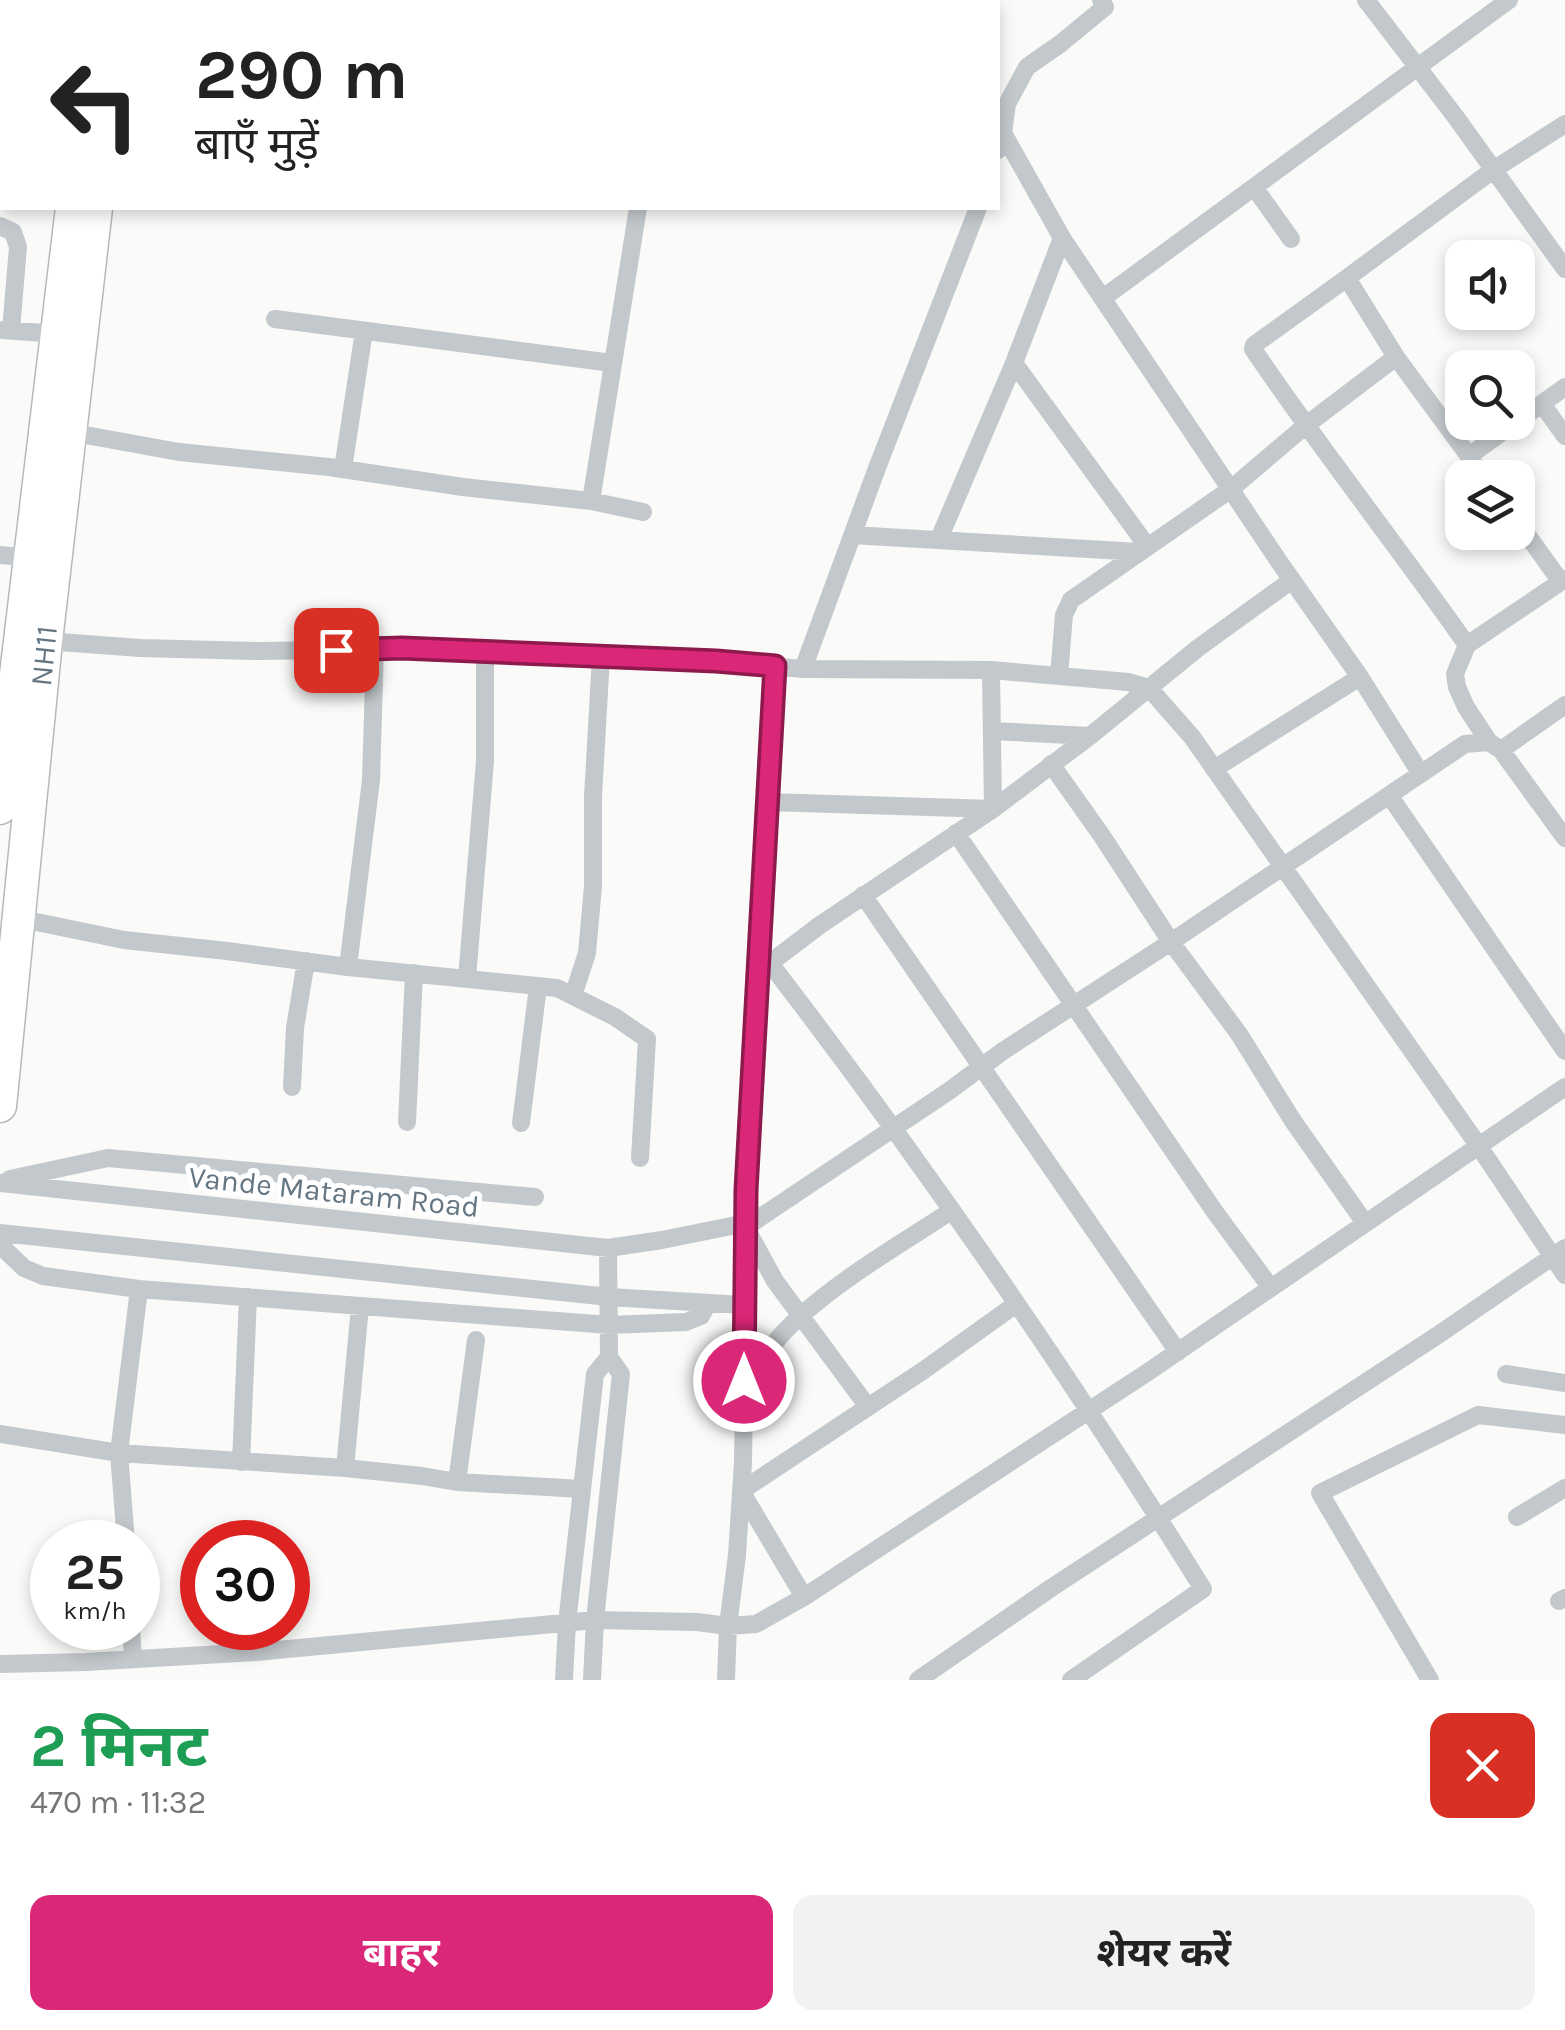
<!DOCTYPE html>
<html lang="hi">
<meta charset="utf-8">
<style>
:root{--surface:#fff;--page:#f2f2f2;--text:#222;--muted:#767676;--accent:#db2777}
body{margin:0;font-family:Karla,"Noto Sans Devanagari",sans-serif;background:var(--page);color:var(--text);height:100vh;display:flex;flex-direction:column;font-size:38px;white-space:nowrap}
*{box-sizing:border-box;margin:0}
p{font-size:32px;color:var(--muted)}
.icon{flex:none;width:55px;height:55px;fill:none;stroke:currentColor;stroke-width:2;stroke-linecap:round;stroke-linejoin:round}
.map{position:relative;height:1680px;overflow:hidden}
.sheet{display:flex;flex-direction:column;background:var(--surface);flex:1}
.sheet>*{flex:none}
.banner{position:absolute;left:0px;top:0px;width:1000px;height:210px;box-shadow:0 5px 15px #0003;background:#fff;color:var(--text);overflow:hidden}
.controls{position:absolute;left:1445px;top:240px;display:grid;gap:20px}
.controls a{display:grid;place-items:center;width:90px;height:90px;border-radius:20px;background:var(--surface);box-shadow:0 5px 15px #0003;font-size:50px}
.speed{position:absolute;left:30px;top:1520px;display:flex;gap:20px;font-size:50px;font-weight:700;text-align:center}
.speed>*{display:grid;place-content:center;width:130px;height:130px;border-radius:50%;background:var(--surface);box-shadow:0 5px 15px #0003;line-height:1}
.speed small{font-size:25px;font-weight:400}
.speed .limit{border:15px solid #d22;background:#fff;color:#111}
.pin{position:absolute;display:grid;place-items:center;width:85px;height:85px;color:#fff;margin:-42px;border-radius:20px;box-shadow:0 5px 15px #0006}
.me{position:absolute;width:110px;margin:-55px;rotate:0deg;stroke-linejoin:round;filter:drop-shadow(0 0 8px #0008)}
.turn{display:flex;align-items:center;gap:35px;height:210px;padding:0 30px;font-size:45px}
.turn .icon{width:130px;height:130px;stroke-width:2.5}
.turn b{display:block;font-size:70px;line-height:85px}
.round{display:grid;place-items:center;flex:none;width:105px;height:105px;border-radius:20px;background:var(--page)}
.headline{display:flex;align-items:center;justify-content:space-between;height:170px;padding:0 30px}
h1{font-size:60px;font-weight:700;line-height:75px;color:#1e9e55}
.primary-button{display:flex;gap:20px;margin-top:auto;padding:20px 30px}
.primary-button a{flex:1;height:115px;border-radius:20px;background:var(--accent);color:#fff;font-size:40px;font-weight:700;line-height:115px;text-align:center}
.primary-button a+a{background:var(--page);color:var(--text)}
.map>svg:first-child{display:block}
.lines{fill:none;stroke-linecap:round;stroke-linejoin:round}
.highway-casing{stroke:#b4b9bd;stroke-width:35}
.street{stroke:#c3c8cc;stroke-width:18}
.highway{stroke:#fff;stroke-width:32}
.route-casing{stroke:#8e194d;stroke-width:25}
.route{stroke:#db2777;stroke-width:18}
.labels{text-anchor:middle;stroke-width:10;stroke-linejoin:round;paint-order:stroke}
.street-label{font-size:30px;fill:#657683;stroke:#fff}
</style>
<div class="map">
<svg width="1565" height="1680" viewBox="0 0 1565 1680">
<rect width="100%" height="100%" fill="#fafaf8"/>
<g class="lines">
<g class="highway-casing">
<path id="highway" d="M95 2V0
M121 2V0
M0 808 72 208
M0 1106 46 641 96 208"/>
</g>
<path class="street" d="M1366 0 1455 116 1565 269
M339 2 343 0
M662 2V0
M920 2V0
M1003 133 1062 238 1280 563 1360 677 1421 774
M998 150 1003 133 1007 104 1027 67 1060 44 1105 7 1101 0
M1254 187 1291 239
M0 226 13 232 18 247 11 330
M1062 238 1014 363 1147 546
M1347 278 1254 345 1253 349C1321 450 1397 545 1467 645
M1103 298 1509 0
M275 319 612 363
M3 330 57 334
M1542 404 1565 436
M1518 421 1565 387
M69 432 179 452 329 467 463 487 591 501 643 512
M1469 456 1516 422
M343 469 364 331
M1485 478 1396 357 1347 278 1493 170 1565 124
M591 501 638 208
M1518 522 1561 582
M852 535 1139 552
M939 539 1014 363
M0 555 34 558
M1565 579 1467 645 1455 674 1457 687 1466 707 1489 742 1501 750 1565 838
M46 641 140 648 259 651 402 649 716 661 803 669 991 670 1128 682 1149 688 1192 737 1478 1145 1565 1275
M803 669 877 468 978 208
M1059 676 1064 615 1071 600 1231 489 1305 426 1396 357
M992 731 1090 736
M1501 750 1565 705
M1051 764 1102 836 1171 942 1239 1034 1293 1121 1365 1223
M1214 769 1360 677
M1389 795 1565 1051
M768 802 993 809 991 670
M956 833 1215 1212 1271 1288
M863 895 1178 1352
M17 918 124 940 227 951 348 967 557 988 615 1017 647 1039 640 1158
M759 949C918 1155 1066 1369 1203 1589L1071 1680
M770 963 820 925 993 809 1090 736 1198 648 1292 580
M348 967 371 780 375 649
M467 978 485 761V652
M573 996 587 953 593 886V797L601 656
M292 1087 295 1028 306 961
M407 1122 414 973
M521 1123 538 986
M10 1179 108 1158 535 1197
M0 1183 608 1248 662 1240 746 1223
M746 1227 949 1091 1003 1051 1174 940 1465 744 1489 742
M746 1228 775 1281 868 1407
M0 1233 609 1297 744 1305
M0 1245 24 1268 43 1276 139 1289 609 1325 686 1322 701 1316 708 1303
M1506 1374 1565 1383
M745 1380C761 1359 776 1339 796 1320 842 1278 899 1245 951 1211
M0 1434 119 1453 345 1468 422 1476 457 1482 582 1489
M241 1462 248 1297
M345 1468 360 1306
M457 1482 476 1340
M1517 1517 1565 1488
M126 1542 119 1453 139 1289
M804 1597 741 1491 924 1370 1016 1304
M1559 1601 1565 1598
M131 1628 133 1659
M0 1664 86 1662 256 1652 595 1620 697 1622 728 1626 756 1624 804 1597 1145 1374 1565 1087
M564 1680 567 1623 595 1374 609 1357
M592 1680 595 1620 621 1374 609 1357 608 1248
M726 1680 728 1626 737 1555 743 1462 747 1190 775 666
M918 1680 1051 1588 1438 1335 1565 1248
M1430 1680 1320 1493 1478 1415 1565 1425"/>
<use href="#highway" class="highway"/>
</g>
<g class="lines">
<g class="route-casing">
<path id="route" d="M336 650 402 648 716 661 775 666 746 1190 744 1381"/>
</g>
<use href="#route" class="route"/>
</g>
<g class="labels">
<g class="street-label">
<text transform="translate(44 656) rotate(-84)" y="10">NH11</text>
<text transform="translate(334 1192) rotate(6)" y="10">Vande Mataram Road</text>
</g>
</g>
</svg>
<div class="controls">
<a><svg class="icon" aria-label="sound" viewBox="0 0 24 24"><path d="M4 9h4l5-4v14l-5-4H4zM17 9q2 3 0 6"/></svg></a>
<a><svg class="icon" aria-label="search" viewBox="0 0 24 24"><circle cx="10" cy="10" r="6"/><path d="M15 15l6 6"/></svg></a>
<a><svg class="icon" aria-label="layers" viewBox="0 0 24 24"><path d="M12 4l9 5-9 5-9-5zM3 14l9 5 9-5"/></svg></a>
</div>
<div class="speed"><div>25<small>km/h</small></div><div class="limit">30</div></div>
<div class="pin" style="left:336px;top:650px;background:#d93025"><svg class="icon" aria-label="arrive" viewBox="0 0 24 24"><path d="M6 21V4h12l-3 4 3 4H6"/></svg></div>
<svg class="me" style="left:744px;top:1381px" viewBox="-20 -20 40 40"><circle r="17" fill="#db2777" stroke="#fff" stroke-width="3"/><path d="M0-11L8 9 0 5-8 9z" fill="#fff"/></svg>
<div class="banner">
<div class="turn"><svg class="icon" aria-label="left" viewBox="0 0 24 24"><path d="M17 20v-9H6M10 6l-5 5 5 5"/></svg><div><b>290 m</b>बाएँ मुड़ें</div></div>
</div>
</div>
<section class="sheet">
<div class="headline"><div><h1>2 मिनट</h1><p>470 m · 11:32</p></div><a class="round" style="background:#d93025;color:#fff"><svg class="icon" aria-label="close" viewBox="0 0 24 24"><path d="M6 6l12 12M18 6L6 18"/></svg></a></div>
<div class="primary-button"><a>बाहर</a><a>शेयर करें</a></div>
</section>
